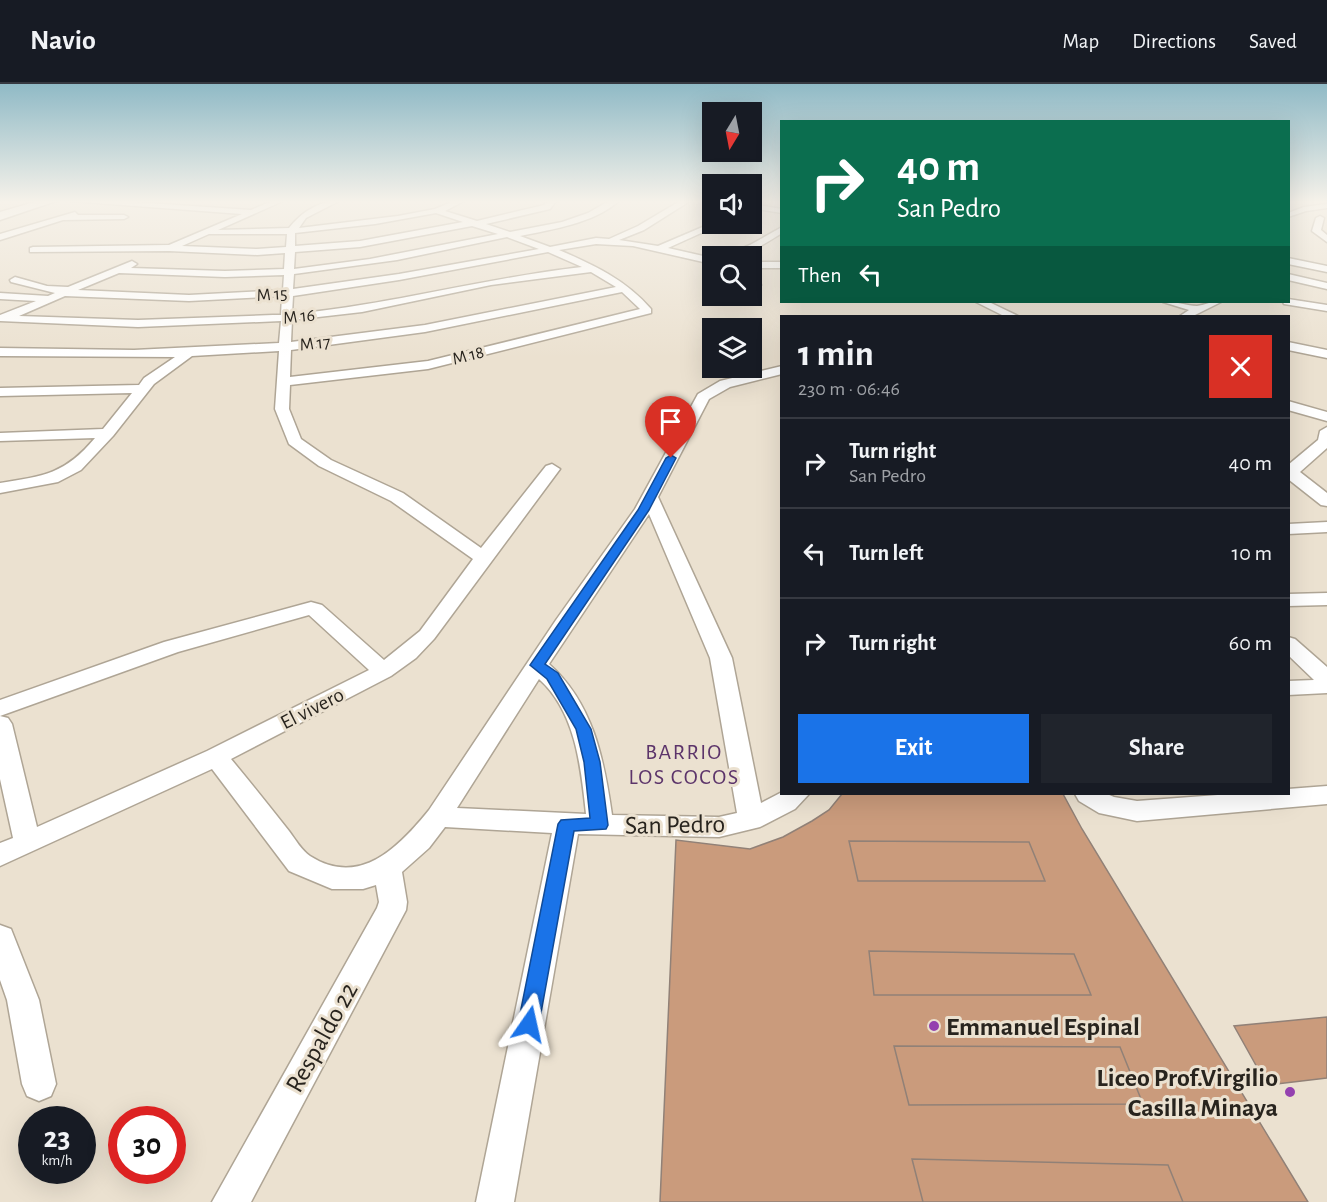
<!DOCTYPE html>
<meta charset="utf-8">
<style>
:root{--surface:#171b24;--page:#20242c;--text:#f1f3f6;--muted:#9ea1a6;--line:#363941;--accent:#1a73e8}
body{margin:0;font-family:"Alegreya Sans",sans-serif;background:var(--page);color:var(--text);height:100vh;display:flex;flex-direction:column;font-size:22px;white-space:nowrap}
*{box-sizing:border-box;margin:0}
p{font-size:20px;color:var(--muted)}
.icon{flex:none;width:33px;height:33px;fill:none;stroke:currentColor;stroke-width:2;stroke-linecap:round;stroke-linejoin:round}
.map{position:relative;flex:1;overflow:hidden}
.side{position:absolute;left:780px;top:231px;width:510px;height:480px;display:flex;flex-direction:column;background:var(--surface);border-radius:0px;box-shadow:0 6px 24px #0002}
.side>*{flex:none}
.hud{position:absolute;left:780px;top:36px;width:510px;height:183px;border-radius:0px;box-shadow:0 6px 24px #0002;background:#0b6e4f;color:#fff;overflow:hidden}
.needle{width:39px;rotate:190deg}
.buttons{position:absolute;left:702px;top:18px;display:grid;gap:12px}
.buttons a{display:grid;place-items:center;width:60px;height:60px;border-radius:0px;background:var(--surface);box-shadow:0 6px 24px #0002;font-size:30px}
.speed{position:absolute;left:18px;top:1022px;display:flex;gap:12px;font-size:30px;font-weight:700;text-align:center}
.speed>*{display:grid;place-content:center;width:78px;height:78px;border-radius:50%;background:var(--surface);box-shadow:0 6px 24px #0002;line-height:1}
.speed small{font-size:15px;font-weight:400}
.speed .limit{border:9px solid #d22;background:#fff;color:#111}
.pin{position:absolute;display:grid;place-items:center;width:51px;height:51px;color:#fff;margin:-62px -26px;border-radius:50% 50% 50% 0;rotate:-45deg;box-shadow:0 0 6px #0007}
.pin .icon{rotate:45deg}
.me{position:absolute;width:66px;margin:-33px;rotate:11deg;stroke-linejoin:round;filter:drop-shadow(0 0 4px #0008)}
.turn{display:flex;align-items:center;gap:21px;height:126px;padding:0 18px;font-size:27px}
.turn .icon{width:78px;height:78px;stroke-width:2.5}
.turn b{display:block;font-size:42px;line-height:51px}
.then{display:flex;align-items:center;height:57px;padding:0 18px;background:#0003;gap:12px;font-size:22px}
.round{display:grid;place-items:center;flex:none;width:63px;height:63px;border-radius:0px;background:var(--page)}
.overview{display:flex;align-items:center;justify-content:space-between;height:102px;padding:0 18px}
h1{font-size:36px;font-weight:700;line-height:45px}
.cta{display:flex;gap:12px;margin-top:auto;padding:12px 18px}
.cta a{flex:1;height:69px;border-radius:0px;background:var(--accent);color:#fff;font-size:24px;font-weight:700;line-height:69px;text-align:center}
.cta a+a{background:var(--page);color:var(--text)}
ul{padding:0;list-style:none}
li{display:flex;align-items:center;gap:18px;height:90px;padding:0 18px;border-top:2px solid var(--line)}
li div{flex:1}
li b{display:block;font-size:22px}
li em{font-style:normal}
header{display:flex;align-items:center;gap:36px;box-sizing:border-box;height:84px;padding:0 30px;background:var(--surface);border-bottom:2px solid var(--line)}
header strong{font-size:28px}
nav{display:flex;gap:33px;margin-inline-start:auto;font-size:21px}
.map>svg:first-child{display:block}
.building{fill:#ca9b7c;stroke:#918177;stroke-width:1.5}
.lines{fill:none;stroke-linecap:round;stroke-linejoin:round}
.street-casing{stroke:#afa595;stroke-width:3}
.secondary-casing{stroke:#afa595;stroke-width:3}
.street{fill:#fff;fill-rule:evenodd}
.secondary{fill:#fff;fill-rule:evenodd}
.route{fill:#1a73e8;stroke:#114b97;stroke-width:1.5}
.poi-dot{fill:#9441af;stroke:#ebe1d0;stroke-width:2}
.labels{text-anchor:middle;stroke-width:6;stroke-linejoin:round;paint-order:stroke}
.far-street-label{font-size:18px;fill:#28241e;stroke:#ebe1d0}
.street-label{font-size:21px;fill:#28241e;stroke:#ebe1d0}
.neighbourhood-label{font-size:22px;letter-spacing:1.5px;fill:#5c346a;stroke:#ebe1d0}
.near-street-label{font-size:26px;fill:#28241e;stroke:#ebe1d0}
.near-poi-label{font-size:26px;font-weight:bold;fill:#28241e;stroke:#ebe1d0;text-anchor:start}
</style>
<header>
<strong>Navio</strong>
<nav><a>Map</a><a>Directions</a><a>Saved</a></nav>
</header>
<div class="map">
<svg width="1327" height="1118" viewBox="0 0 1327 1118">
<rect width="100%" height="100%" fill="#ebe1d0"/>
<path class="building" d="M842 710H1063L1082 745 1308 1118H660L676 756 750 765 783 753 812 737 829 726Z
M849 757 1029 758 1045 797H858Z
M869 867 1074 870 1091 911H874Z
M1327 933V994L1267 1001 1234 942Z
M894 962 1120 963 1143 1020 909 1021Z
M912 1075 1168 1081 1183 1118H923Z"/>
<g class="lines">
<g class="street-casing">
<path id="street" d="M70 117H118L251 126 272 117H283L218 146 289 144C301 129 318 117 339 117L306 134 299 144 398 132 435 125 454 117H464L445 127 477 137 544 121 548 117H556L550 125 486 140 510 148 562 138 588 129 609 117H619C592 140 553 145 520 152L550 163 596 154 609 155 638 142 680 117H690L644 146 619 156 658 162 712 139 721 140 668 164 712 174V180L633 162 596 160 559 166C594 181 626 196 651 225V229L428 285 290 301 289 325 301 355 331 376 403 409 481 464 546 382 552 380 560 385 434 555 416 574 391 592 231 675C251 699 270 723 289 747 295 755 302 767 310 772 360 804 399 763 429 726L556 536 635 425 698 310 720 297 782 282V290L730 303 709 315 658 413 732 574 761 719 782 708V710H809L795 725 760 743 719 753 578 750 514 1118H476L552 749 445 743 429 764 402 788 407 818 406 826 251 1118H212L377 824 379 818 376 801 363 805H332L289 787 212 685 0 782V759L13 754 0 695V632L8 634 12 640 37 743 207 667 369 586 309 531 178 568 0 632V616L164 558 311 518 322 521 384 576 420 547 473 475 391 417 319 382 289 360 275 325 279 267 192 272 154 300 113 352 81 386 58 398 0 409V399C44 392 65 390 95 354L0 357V349L103 345 132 309 0 312V304L139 301 144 294 175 273 0 272V264L134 266 279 259 281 237 138 243 0 237V231L36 217 0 215V209L48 212 55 209 11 198 10 196 15 193 47 202 68 203 132 177 137 180 131 184 225 187 284 185 285 169 257 171 169 167 30 168V164L33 163 169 161 242 130ZM436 129 463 138 360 157 295 162V149L375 140ZM472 142 498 150 370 175 294 185 295 168 360 163ZM209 150H287L286 163 257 165 182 162ZM507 153 539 165 399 190 293 205 294 190 397 176ZM548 168 582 183C484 194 390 221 292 230L293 212 399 196ZM591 188 616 203 425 241 291 258 292 236 362 228 491 201ZM119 189 225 193 284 191 283 206 189 211 78 206ZM622 208 640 225 428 277 290 293 291 266 425 248ZM65 212 189 217 282 212 281 231H273L138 236 19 232ZM649 430 710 574 737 729 719 733 612 731C604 675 593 619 549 580ZM539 595C576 628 581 684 586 730L457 724Z
M752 120 782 125V129L752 124Z
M1327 120V124L1306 127 1288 133V129L1304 123Z
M75 128 78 131H124L128 133 124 135 63 136 0 156V150Z
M1320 132 1324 134 1321 146 1327 151V158L1312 147 1316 134Z
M782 143V149C764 160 745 174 724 172L750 161Z
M1288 174 1327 182V188L1288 180Z
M752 178H782V184H752Z
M752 187 757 190 761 201 756 210 752 211Z
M1288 190 1327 199V205L1288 196Z
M1288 215 1327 221V227L1284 220 1283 218H1288Z
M976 218H989L1018 232H1004Z
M1163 218C1175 217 1186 222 1197 222 1205 221 1212 217 1221 218L1193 232H1180L1189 226Z
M1288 258 1327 266V274L1288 266Z
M1288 317 1327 328V337L1288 326Z
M1327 343V364L1300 388 1327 409V422L1321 421 1288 395V381L1318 356 1320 347Z
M1327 438V448L1288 450V440Z
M1327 509V521L1288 522V510Z
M1288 553 1295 555 1327 583V609L1288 611V597L1314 596 1288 571Z
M1327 702V720L1137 737 1099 729 1079 717 1075 710H1107L1114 713 1137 717 1231 710H1288V705Z
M0 841 11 845 39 916 56 1000 51 1012 39 1017 27 1012 22 1000 7 916 0 896Z"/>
</g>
<g class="secondary-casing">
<path id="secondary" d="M38 117H56L0 136V128Z"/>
</g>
<use href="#street" class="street"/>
<use href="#secondary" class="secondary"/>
</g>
<linearGradient id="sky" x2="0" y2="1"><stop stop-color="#90bac6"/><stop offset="0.43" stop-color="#f6f2ea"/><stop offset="1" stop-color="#f6f2ea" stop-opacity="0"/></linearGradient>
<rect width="1327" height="274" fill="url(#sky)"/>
<path class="route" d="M671 371 676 374 649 426 545 580 558 589 591 645 600 678 608 741 606 745 574 747 539 940 536 947 529 950 521 947 518 940 558 740 561 736 590 734 584 678 576 645 547 595 530 581 638 426 666 374Z"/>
<g class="poi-dot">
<circle cx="934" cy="942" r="6"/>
<circle cx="1290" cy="1008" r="6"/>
</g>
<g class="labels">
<g class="far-street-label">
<text transform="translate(272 210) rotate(-4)" y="6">M 15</text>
<text transform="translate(299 232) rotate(-6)" y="6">M 16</text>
<text transform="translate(315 259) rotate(-6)" y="6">M 17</text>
<text transform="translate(468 271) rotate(-14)" y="6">M 18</text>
</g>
<g class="street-label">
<text transform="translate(312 624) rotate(-27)" y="7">El vivero</text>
</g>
<g class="neighbourhood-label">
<text x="684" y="675">BARRIO<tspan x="684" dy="25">LOS COCOS</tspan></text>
</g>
<g class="near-street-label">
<text transform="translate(675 740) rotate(-1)" y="9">San Pedro</text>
<text transform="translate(321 953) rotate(-61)" y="9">Respaldo 22</text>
</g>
<g class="near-poi-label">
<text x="946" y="951">Emmanuel Espinal</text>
<text x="1278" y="1002" text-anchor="end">Liceo Prof.Virgilio<tspan x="1278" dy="30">Casilla Minaya</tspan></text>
</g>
</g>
</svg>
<div class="buttons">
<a><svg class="needle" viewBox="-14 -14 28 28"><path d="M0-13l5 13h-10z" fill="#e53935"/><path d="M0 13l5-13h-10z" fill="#9ea1a6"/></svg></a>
<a><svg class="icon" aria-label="sound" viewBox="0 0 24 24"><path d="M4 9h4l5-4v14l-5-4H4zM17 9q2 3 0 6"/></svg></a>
<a><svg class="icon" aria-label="search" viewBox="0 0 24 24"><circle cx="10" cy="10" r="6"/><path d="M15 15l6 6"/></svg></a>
<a><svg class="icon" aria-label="layers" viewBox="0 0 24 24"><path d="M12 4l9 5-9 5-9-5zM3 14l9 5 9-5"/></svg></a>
</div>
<div class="speed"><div>23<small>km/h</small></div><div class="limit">30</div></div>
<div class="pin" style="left:671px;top:374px;background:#d93025"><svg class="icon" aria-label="arrive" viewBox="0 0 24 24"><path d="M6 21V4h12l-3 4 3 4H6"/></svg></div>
<svg class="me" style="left:529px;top:940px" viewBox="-20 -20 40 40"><path d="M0-17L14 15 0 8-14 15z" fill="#1a73e8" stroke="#fff" stroke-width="4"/></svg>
<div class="hud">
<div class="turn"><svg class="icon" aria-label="right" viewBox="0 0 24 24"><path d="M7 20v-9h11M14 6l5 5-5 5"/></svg><div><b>40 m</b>San Pedro</div></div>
<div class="then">Then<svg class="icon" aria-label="left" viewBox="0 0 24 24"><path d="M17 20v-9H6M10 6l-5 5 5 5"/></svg></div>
</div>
<section class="side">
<div class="overview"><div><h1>1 min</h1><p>230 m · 06:46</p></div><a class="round" style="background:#d93025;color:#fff"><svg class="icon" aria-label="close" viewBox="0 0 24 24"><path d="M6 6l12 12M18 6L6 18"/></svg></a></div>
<ul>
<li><svg class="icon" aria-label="right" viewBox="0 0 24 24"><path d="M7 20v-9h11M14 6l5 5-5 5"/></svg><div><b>Turn right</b><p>San Pedro</p></div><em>40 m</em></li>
<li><svg class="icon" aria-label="left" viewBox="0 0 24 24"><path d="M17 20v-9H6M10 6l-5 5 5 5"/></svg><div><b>Turn left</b></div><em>10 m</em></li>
<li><svg class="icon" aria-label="right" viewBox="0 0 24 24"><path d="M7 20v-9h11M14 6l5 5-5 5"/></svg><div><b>Turn right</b></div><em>60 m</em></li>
</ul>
<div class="cta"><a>Exit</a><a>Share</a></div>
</section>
</div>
